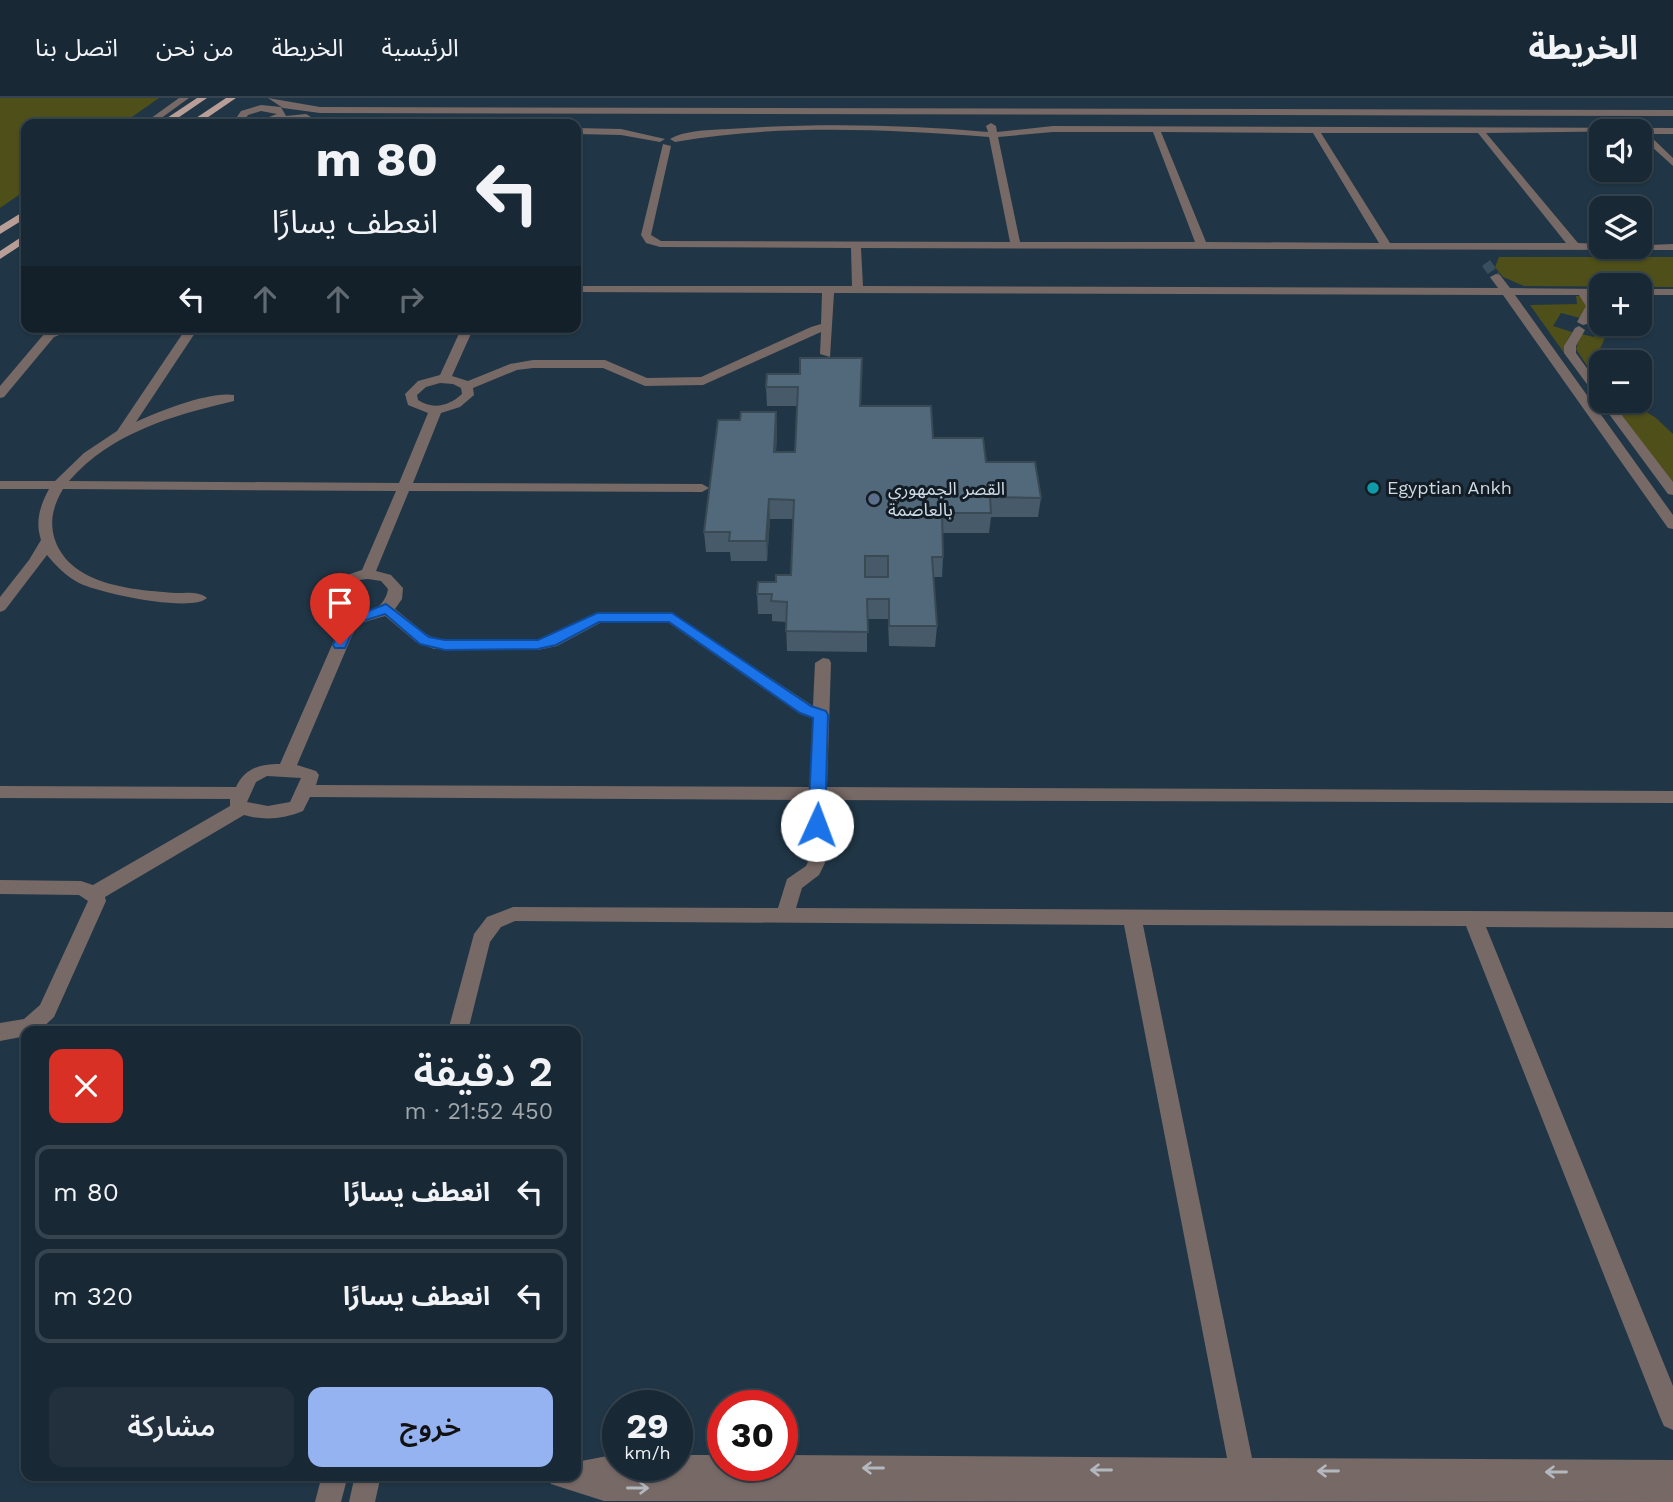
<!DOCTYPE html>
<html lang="ar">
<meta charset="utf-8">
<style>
:root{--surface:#182834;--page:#21303c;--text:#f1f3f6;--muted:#9fa6ac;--line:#36444f;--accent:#95b2f1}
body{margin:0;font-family:"Work Sans","Noto Sans Arabic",sans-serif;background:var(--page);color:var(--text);direction:rtl;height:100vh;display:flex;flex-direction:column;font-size:26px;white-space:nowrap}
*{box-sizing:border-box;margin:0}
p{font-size:23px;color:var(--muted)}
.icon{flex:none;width:38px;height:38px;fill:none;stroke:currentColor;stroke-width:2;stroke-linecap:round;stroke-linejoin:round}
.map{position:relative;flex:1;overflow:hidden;direction:ltr}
.side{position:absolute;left:21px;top:928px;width:560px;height:455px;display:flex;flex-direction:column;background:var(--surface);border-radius:14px;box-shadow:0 2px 5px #0004,0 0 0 2px var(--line);direction:rtl}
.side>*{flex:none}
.hud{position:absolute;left:21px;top:21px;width:560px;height:214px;border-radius:14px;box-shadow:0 2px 5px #0004,0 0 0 2px var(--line);direction:rtl;background:#182834;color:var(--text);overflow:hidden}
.tools{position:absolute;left:1589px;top:21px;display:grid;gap:14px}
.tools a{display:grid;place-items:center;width:63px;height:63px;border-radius:14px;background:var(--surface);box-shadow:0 2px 5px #0004,0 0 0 2px var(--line);font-size:35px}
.speed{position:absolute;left:602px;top:1292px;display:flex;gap:14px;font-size:35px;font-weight:700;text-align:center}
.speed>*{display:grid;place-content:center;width:91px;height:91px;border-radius:50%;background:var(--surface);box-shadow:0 2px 5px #0004,0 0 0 2px var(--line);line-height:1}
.speed small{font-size:18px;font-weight:400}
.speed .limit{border:10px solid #d22;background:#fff;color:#111}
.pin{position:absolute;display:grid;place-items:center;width:60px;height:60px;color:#fff;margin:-72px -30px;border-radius:50% 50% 50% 0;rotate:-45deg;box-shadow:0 0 7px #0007}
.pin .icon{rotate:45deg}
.me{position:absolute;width:77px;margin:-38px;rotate:2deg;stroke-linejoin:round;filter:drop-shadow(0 0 5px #0008)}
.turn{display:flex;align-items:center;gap:24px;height:147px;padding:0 28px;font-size:32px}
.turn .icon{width:91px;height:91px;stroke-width:2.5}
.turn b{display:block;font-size:49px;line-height:60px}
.lanes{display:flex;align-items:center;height:66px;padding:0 28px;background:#0003;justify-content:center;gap:35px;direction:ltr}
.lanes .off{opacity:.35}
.round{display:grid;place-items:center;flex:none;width:74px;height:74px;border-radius:14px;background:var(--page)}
.summary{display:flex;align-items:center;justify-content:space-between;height:119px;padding:0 28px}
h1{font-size:42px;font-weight:600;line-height:52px}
.cta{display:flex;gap:14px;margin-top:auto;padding:14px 28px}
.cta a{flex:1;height:80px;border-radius:14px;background:var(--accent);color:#111;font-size:28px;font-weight:600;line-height:80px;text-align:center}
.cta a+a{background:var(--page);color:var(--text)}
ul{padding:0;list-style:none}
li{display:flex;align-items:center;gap:21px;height:94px;margin:0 14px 10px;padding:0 14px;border:4px solid var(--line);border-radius:14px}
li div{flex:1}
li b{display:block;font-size:26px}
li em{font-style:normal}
header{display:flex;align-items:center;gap:42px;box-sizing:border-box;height:98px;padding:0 35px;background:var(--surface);border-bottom:2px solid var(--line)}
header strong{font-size:33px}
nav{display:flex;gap:38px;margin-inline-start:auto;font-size:24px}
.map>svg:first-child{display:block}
.green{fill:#4e4f19}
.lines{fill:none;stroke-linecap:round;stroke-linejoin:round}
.minor-tunnel-far1{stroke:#3a4f5e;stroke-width:10;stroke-dasharray:10 5;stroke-linecap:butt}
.minor-tunnel{stroke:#3a4f5e;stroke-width:18;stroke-dasharray:18 9;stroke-linecap:butt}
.minor{fill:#776966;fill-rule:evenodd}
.major{fill:#b99e97;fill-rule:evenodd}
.wall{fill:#465a69}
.shaded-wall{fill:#394a55}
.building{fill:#51697a;stroke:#394a55;stroke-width:2;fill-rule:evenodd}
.oneway{stroke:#b3b8be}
.route{fill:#1a73e8;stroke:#114b97;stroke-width:2}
.culture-dot{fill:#0f9aa8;stroke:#131c24;stroke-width:2.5}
.service-dot{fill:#5c6f8a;stroke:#131c24;stroke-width:2.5}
.labels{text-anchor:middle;stroke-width:6;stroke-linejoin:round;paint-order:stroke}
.far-poi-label{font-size:18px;fill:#cddae4;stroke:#131c24;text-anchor:start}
</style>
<header>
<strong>الخريطة</strong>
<nav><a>الرئيسية</a><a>الخريطة</a><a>من نحن</a><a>اتصل بنا</a></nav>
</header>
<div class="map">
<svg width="1673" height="1404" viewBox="0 0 1673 1404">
<rect width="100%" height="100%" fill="#203646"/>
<path class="green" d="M0 0H159L122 26H26V92L0 110Z
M1499 159H1673V189L1524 188 1503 179 1495 169Z
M1576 198H1582L1588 206 1580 220 1561 215 1553 228 1572 234 1567 243V259L1530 207 1577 206Z
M1597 234 1606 237 1597 258 1601 289 1576 251 1581 236 1594 239Z
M1611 303H1629L1656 320 1673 336V386Z"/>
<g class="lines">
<path class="minor-tunnel-far1" d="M1486 165 1496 179"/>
<path class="minor-tunnel" d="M816 765 817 727"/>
<path class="minor" d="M179 0H189L153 26H143Z
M268 0 320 9 1673 12V18L320 15 283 10Z
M261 7 281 9 286 18 306 16 311 19C298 26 248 29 235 22L241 13ZM261 13 277 16 261 22 246 20 248 17Z
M991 25 996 28 997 34 1053 28 1673 30V36H1648L1673 60V68L1640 38V33L1486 35 1578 145 1601 146V149L1673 146V152L861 150 863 188 1498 190 1490 179 1496 176 1500 177 1510 190 1601 191V197H1590L1598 208 1587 226 1583 227 1577 224 1586 208 1579 197H1515L1673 417V431L1668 430 1503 197 834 195 830 259 820 256 821 234 703 287 645 288 603 270H533L517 272 473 290 474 297 460 309 441 315 413 385 702 386 709 390 702 394 409 393 376 473 391 477 403 490 402 501 395 511 426 536 436 541 538 542 597 515H672L813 608 815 565 823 560 829 561 831 565 827 689 1673 693V705L827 702 823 732H811L808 727 809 702 310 699 303 713C284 721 264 723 244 717L105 799 106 803 54 919 39 933H26V938L0 943V925L24 921 40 907 88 803 79 797 0 796V782L81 783 93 787 230 708V701L0 700V688L236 689C245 670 260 666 280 666L342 524 320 514 316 499 332 482 362 472 396 393 63 391C53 408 49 424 55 442 71 488 135 492 176 495 186 495 199 493 207 500 191 515 99 495 79 485 66 478 56 468 47 457L5 512 0 514V499L29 462 41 442C35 423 40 408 49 391H0V383H55L84 355 117 333 187 229H199L136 324C159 313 210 293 234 297V303C174 317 112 334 69 383L399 385 428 315 408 307 405 296 418 283 440 277 462 229H474L452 278 468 283 510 266 533 262H605L647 280 701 279 811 229 821 226 822 195 576 194V188H852L851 150 660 149 646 145 641 137 663 46 671 48 651 137 661 143 1010 144 989 39C888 31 774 26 675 44L670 41C685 32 711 32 728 31 814 25 902 26 988 34L986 28ZM1053 34H1153L1195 144H1020L998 39ZM1161 34 1313 35 1379 145 1206 144ZM1321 35H1478L1566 145H1390ZM440 285 453 286 461 290 462 296C449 308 433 312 418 302L417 297 426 289ZM368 481 381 483 388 491C384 517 352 522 332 509V499C341 487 353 482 368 481ZM385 518 416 544 434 551 538 552 557 548 600 525H669L800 616 813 620 810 689 316 687 319 677 316 673 297 667 357 526ZM267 678 301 680 290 704 268 708 247 704 256 684Z
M576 30 621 31 665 41 660 44 621 37 576 36Z
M1640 191H1673V197H1640Z
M1579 228 1585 232 1576 248V255L1601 290V303H1611L1673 384V397L1668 396 1564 255V248L1575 230Z
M50 229H81L54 239 4 299 0 300V288Z
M816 758 822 760 825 765 819 777 802 790 796 810 1673 814V830L1486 829 1673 1288V1332L1664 1328 1660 1319 1466 828 1143 827 1252 1360 1673 1362V1404L604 1403 551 1386 547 1377H576V1364L618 1356V1367H677V1357H723V1367H782V1357L1227 1360 1124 827 515 823 501 829 490 844 468 933H448L474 836 487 819 513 809 778 810 787 781 806 768 810 760Z
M322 1377H348L341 1404H315Z
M355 1377H381L375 1404H349Z"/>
<path class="major" d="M197 0H207L169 26H158Z
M226 0H236L198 26H187Z
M26 112V120L0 136V128Z
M26 136V144L0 161V153Z"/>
</g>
<path class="wall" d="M767 276 933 340 986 364 1041 400 1038 419H991L989 435H943V459L942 479H933L937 528 935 549 889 548 888 521H867V554L787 553 786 524 772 523V516H758L757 496 776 484 791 477 794 421H770L767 463H731L730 454H706L704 434 740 322 776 314 777 333 776 354H795L797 308H767L766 289Z"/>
<path class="shaded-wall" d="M776 314 777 333 775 373 774 354Z
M769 401 770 421 767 463 766 443Z"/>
<path class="building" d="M800 260H862L860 308H931L933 340H983L986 364H1035L1041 400 990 399 991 415H942L943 459H932L937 528H889V501H867L868 534 786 533 787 504 771 503 772 496H757L758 484H776V477H791L794 402 769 401 766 443H729L730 434H704L718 322H740L741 314H776L774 354H795L798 289H766L767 276H800ZM865 458H888V479H865Z"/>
<defs><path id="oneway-shaft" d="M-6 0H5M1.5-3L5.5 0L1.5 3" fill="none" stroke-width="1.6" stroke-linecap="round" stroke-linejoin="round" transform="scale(1.75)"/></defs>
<g class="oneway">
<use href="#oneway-shaft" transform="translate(873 1370) rotate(-180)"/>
<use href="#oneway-shaft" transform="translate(1101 1372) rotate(-180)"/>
<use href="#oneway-shaft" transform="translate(1328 1373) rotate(-180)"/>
<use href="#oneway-shaft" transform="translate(1556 1374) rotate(-180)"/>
<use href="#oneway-shaft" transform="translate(638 1390)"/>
</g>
<path class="route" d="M386 506 429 539 445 542H538L597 515H672L811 608 826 613 828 617 825 727 817 733 808 727 813 620 800 615 669 524H599L556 547 538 551 445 552 420 546 385 516 356 525 345 550H335L333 547 346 518 363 515Z"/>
<circle class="culture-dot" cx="1373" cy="390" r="7"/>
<circle class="service-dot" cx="874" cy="401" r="7"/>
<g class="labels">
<g class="far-poi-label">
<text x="1387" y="396">Egyptian Ankh</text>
<text x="888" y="397">القصر الجمهوري<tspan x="888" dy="21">بالعاصمة</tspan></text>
</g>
</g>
</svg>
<div class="tools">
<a><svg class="icon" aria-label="sound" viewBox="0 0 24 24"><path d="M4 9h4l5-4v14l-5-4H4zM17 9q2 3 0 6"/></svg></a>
<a><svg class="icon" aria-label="layers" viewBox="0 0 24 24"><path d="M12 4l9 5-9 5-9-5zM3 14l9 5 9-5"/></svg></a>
<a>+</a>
<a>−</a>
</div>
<div class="speed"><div>29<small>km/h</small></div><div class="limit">30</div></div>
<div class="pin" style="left:340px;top:547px;background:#d93025"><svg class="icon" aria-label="arrive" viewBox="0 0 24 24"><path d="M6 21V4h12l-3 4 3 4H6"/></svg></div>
<svg class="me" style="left:817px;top:727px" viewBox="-20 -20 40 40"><circle r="19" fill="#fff"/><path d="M0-13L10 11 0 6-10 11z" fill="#1a73e8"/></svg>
<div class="hud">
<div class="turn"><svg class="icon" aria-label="left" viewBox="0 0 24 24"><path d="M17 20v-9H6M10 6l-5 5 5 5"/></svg><div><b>80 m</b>انعطف يسارًا</div></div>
<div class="lanes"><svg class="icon" aria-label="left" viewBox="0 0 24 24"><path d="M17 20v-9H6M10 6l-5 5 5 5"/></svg><svg class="icon off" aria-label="ahead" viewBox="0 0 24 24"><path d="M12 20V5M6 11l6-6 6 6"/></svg><svg class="icon off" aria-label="ahead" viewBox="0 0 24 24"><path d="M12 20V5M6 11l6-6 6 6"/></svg><svg class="icon off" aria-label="right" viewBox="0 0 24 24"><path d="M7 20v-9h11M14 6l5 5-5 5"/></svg></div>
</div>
<section class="side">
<div class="summary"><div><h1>2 دقيقة</h1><p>450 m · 21:52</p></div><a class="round" style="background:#d93025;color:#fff"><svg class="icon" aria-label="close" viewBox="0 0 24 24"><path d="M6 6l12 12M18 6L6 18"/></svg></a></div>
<ul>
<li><svg class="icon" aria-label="left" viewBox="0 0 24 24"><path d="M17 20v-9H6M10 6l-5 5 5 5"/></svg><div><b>انعطف يسارًا</b></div><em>80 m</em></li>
<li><svg class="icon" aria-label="left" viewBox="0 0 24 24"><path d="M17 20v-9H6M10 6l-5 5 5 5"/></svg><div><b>انعطف يسارًا</b></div><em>320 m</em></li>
</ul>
<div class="cta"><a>خروج</a><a>مشاركة</a></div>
</section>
</div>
